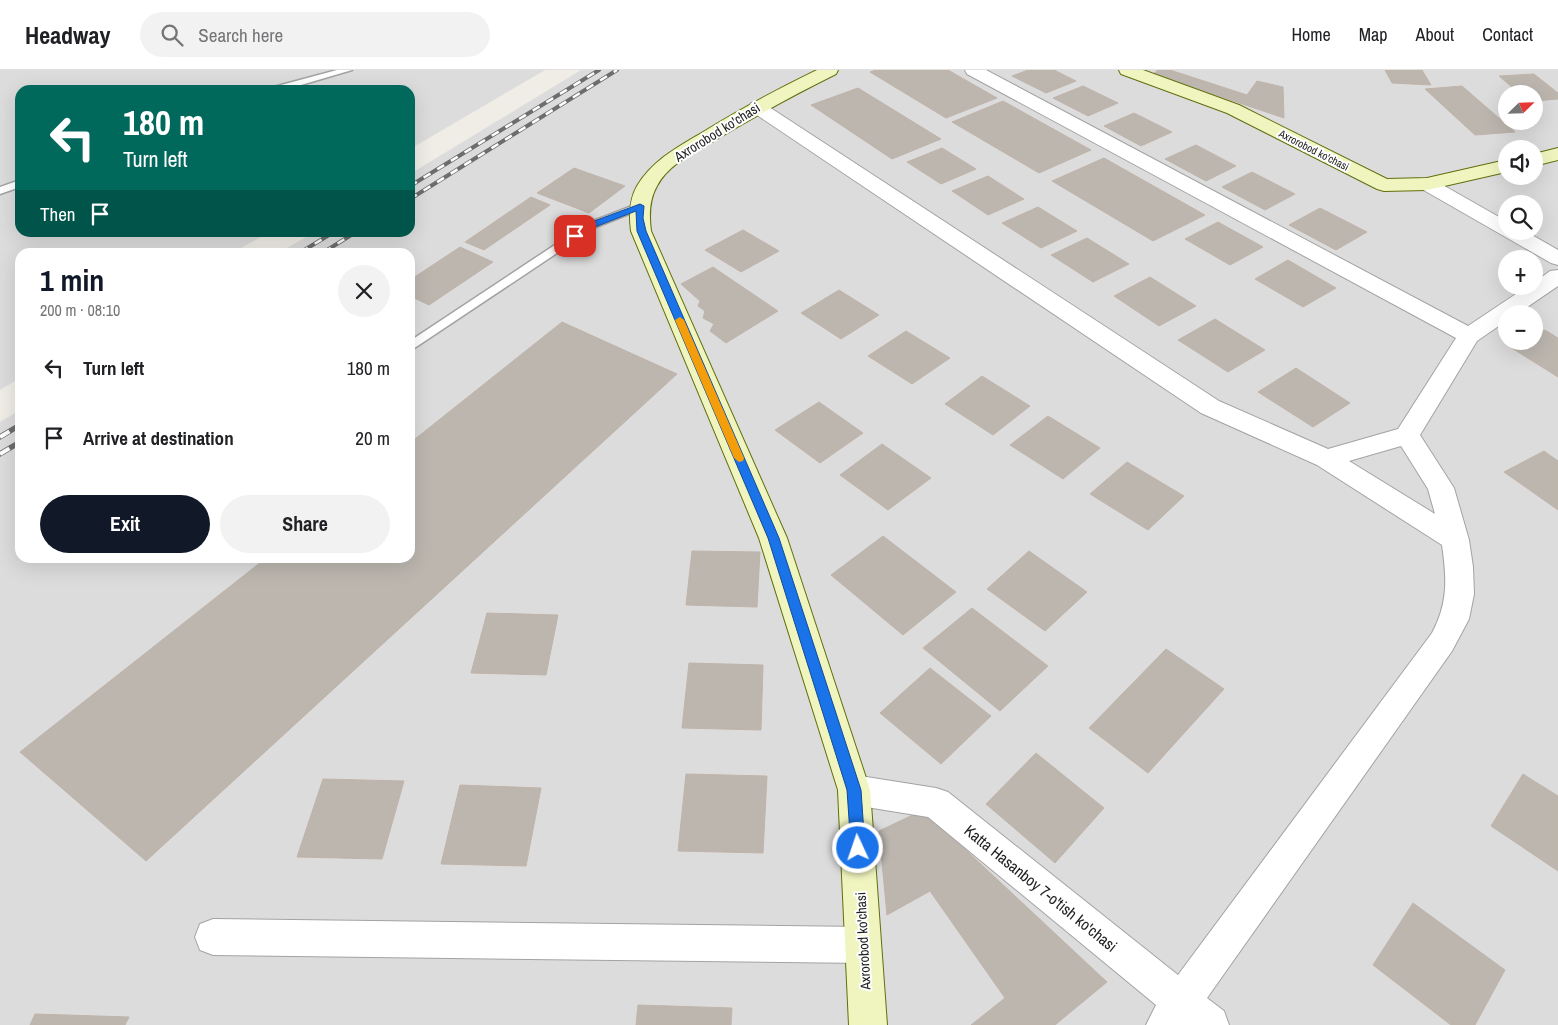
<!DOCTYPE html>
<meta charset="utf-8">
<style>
:root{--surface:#fff;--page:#f2f2f2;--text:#202124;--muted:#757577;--line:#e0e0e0;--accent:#111827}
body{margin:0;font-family:"Archivo Narrow",sans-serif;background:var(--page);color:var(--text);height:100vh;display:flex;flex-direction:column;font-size:19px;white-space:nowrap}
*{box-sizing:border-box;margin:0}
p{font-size:16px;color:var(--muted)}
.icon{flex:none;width:28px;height:28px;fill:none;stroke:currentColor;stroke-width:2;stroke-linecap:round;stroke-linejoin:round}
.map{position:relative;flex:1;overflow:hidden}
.drawer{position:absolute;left:15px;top:178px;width:400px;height:315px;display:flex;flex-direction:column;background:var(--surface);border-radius:15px;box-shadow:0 5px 20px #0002}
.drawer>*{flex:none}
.banner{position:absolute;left:15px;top:15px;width:400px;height:152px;border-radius:15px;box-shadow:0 5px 20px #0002;background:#00695c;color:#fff;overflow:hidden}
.needle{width:32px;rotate:67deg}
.fabs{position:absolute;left:1498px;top:15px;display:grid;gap:10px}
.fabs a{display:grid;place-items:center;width:45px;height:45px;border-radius:50%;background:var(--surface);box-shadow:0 5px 20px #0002;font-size:25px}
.pin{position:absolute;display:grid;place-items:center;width:42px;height:42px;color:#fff;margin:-21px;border-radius:10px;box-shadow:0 2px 8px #0006}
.me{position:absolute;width:55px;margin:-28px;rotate:357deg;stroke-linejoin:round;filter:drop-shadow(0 0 4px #0008)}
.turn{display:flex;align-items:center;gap:18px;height:105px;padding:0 25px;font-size:22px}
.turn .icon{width:65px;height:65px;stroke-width:2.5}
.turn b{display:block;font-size:35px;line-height:42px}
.then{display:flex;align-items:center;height:48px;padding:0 25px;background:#0003;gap:10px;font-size:19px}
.round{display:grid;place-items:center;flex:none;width:52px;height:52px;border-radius:26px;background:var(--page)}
.summary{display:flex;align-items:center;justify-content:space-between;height:85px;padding:0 25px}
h1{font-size:30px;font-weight:700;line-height:38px;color:var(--accent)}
.button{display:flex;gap:10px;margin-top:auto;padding:10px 25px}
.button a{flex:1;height:58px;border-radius:30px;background:var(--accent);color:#fff;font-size:20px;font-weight:700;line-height:58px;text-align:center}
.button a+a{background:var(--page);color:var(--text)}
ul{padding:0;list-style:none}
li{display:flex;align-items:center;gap:15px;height:70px;padding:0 25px}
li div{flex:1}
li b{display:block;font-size:19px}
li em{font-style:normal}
header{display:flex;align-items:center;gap:30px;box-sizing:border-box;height:70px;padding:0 25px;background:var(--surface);border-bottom:1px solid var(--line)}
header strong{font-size:24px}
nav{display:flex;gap:28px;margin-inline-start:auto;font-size:18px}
.search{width:350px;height:45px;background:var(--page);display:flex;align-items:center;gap:12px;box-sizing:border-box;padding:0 18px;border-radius:28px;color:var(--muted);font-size:19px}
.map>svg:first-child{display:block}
.residential{fill:#dddcdc;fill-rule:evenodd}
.building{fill:#bcb6af;stroke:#c0b4aa}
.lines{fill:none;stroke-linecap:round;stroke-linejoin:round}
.lane-casing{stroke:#a3a3a3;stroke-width:3}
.street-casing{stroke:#a3a3a3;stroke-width:2}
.secondary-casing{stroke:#606f0d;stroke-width:2}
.lane{fill:#fff;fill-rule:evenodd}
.street{fill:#fff;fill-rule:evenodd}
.secondary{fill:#f0f5bf;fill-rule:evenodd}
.rail-far1-casing{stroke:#6d6d6d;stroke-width:4}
.rail-casing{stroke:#6d6d6d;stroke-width:5.5}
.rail-far1{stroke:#fff;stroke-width:2.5;stroke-dasharray:8;stroke-linecap:butt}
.rail{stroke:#fff;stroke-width:4;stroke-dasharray:11;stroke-linecap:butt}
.route{fill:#1a73e8;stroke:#114b97}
.slow{fill:#f59e0b}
.labels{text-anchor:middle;stroke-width:4;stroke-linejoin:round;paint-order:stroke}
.far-street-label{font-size:11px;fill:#1f1f1f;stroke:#fff}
.street-label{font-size:14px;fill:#1f1f1f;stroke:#fff}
.near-street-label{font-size:16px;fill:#1f1f1f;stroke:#fff}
</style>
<header>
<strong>Headway</strong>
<div class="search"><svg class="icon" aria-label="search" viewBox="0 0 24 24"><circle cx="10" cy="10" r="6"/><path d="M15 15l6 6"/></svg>Search here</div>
<nav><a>Home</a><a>Map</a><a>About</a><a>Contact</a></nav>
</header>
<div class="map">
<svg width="1558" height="955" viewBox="0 0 1558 955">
<rect width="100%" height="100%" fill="#efede6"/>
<path class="residential" d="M0 0H545L410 79V20H20V162L268 163 234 182H20V308L0 320Z
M581 0H1558V955H0V352L20 340V488H410V182H280L313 163 410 162V104ZM1506 24H1534V51H1506ZM1506 79H1534V106H1506ZM1506 134H1534V161H1506ZM1506 189H1534V216H1506ZM1506 244H1534V271H1506Z"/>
<path class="building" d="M876 0H948L997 28 946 48 870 2Z
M1028 0H1054L1076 11 1046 23 1012 6Z
M1158 0H1170L1247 25 1257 11 1283 17 1284 48 1153 4Z
M1385 0H1422L1431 15 1392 13Z
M1534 4 1558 23V29L1534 31V24H1520L1499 6Z
M1083 16 1118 33 1088 46 1053 28Z
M1462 16 1515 62 1475 65 1425 19Z
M858 18 941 69 892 89 811 35Z
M1003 31 1091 80 1039 103 952 52Z
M1134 43 1172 62 1141 76 1104 56Z
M1196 75 1236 96 1206 111 1165 89Z
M942 78 976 99 941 114 907 92Z
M1104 88 1205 145 1153 171 1052 111Z
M574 98 625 116 589 143 537 123Z
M1252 102 1295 124 1265 140 1222 117Z
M988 106 1024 129 988 145 952 121Z
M531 127 550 135 484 180 465 172Z
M1038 137 1077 161 1041 178 1002 153Z
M1320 138 1367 162 1336 180 1289 155Z
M1218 152 1263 177 1230 195 1185 169Z
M743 160 779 181 741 202 705 180Z
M1087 168 1129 194 1093 212 1051 185Z
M460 177 493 192 429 235 410 226V210Z
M1288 190 1336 218 1303 237 1255 209Z
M713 197 778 241 726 273 710 261 714 254 703 248 705 241 698 236 700 231 681 214Z
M1150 207 1196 236 1159 256 1114 226Z
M839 220 879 245 841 269 801 243Z
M1215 249 1265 280 1228 302 1178 270Z
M562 252 677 304 146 791 20 682 266 488H410V373Z
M1545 260 1558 268V307L1510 277 1522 271H1534V266Z
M906 261 950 288 912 314 868 286Z
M1296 298 1350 333 1313 357 1258 322Z
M982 306 1030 336 993 365 945 334Z
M819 332 863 363 820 393 775 360Z
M1048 346 1100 378 1063 409 1010 375Z
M882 374 931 408 888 440 840 405Z
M1544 381 1558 391V440L1504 402Z
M1127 392 1184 426 1148 460 1090 424Z
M883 466 956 522 903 565 831 505Z
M692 481 760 482 757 537 686 535Z
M1029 481 1087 522 1045 561 987 519Z
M972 538 1048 596 1000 641 923 578Z
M487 543 558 545 546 605 471 603Z
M1166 579 1224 619 1148 703 1089 658Z
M689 593 763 595 761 660 682 658Z
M930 598 991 646 941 694 880 643Z
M1036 683 1104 738 1055 793 986 734Z
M686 704 767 706 763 783 678 781Z
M1523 704 1558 726V801L1491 756Z
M323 709 404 711 382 789 297 787Z
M460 715 541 718 526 796 441 794Z
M923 740 1107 912 1055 955H971L1005 928 930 821 887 845 879 761Z
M1413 833 1505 900 1475 955H1451L1373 895Z
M638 935 732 938 731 955H636Z
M35 944 129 947 125 955H30Z"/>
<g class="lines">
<g class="lane-casing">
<path id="lane" d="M337 0H352L284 20H268L270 18Z
M20 110V117L0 124V117Z
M640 133 645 136 644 138 596 157 410 281V271L588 153Z"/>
</g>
<g class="street-casing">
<path id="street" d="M965 0H986L1468 256 1528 216H1534V213L1550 201 1558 200V216L1517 244H1506V251L1477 271 1420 365 1454 418 1469 470 1473 497 1474 524 1469 549 1452 581 1207 928 1224 941 1229 955H1146L1156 935 928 747 854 735 842 731 838 720 842 709 854 705 936 718 948 722 1178 905 1432 563C1448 533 1447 509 1442 475L1317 395 1201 343 751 41 748 37 751 33 757 32 763 33 1219 331 1328 379 1398 359 1456 268 967 4ZM1401 376 1428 419 1435 444 1349 391Z
M1427 108 1434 110 1506 151V161H1525L1558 180V195L1551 193 1420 118 1417 114 1420 110Z
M213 849 863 857 876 862 881 875 876 888 863 893 213 885 200 880 195 867 200 854Z"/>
</g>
<g class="secondary-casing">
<path id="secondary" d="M817 0H838L836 4C796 24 757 45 719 68 697 81 669 93 657 116 649 130 649 146 651 161L787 468 870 720 887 955H849L838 720 759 468 631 161C629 146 629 130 637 116 654 88 682 75 708 59 744 37 780 18 817 0Z
M1119 0H1143L1239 35 1387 109 1427 108 1506 90V102L1427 120 1384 121 1377 119 1227 43 1121 4Z
M1558 78V90L1534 96V84Z"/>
</g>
<use href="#lane" class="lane"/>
<use href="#street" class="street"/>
<use href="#secondary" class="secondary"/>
<g class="rail-far1-casing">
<path id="rail-far1" d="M410 116 599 0
M410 129 617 0
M301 182 334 162
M324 182 356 162"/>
</g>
<g class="rail-casing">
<path id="rail" d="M0 367 20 355
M0 384 20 372"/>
</g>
<use href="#rail-far1" class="rail-far1"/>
<use href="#rail" class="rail"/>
</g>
<path class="route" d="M640 134 644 136 643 148 646 161 779 468 861 720 865 778 863 783 858 785 853 783 851 778 847 720 768 468 637 161 636 141 595 157 578 168 571 166 589 153Z"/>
<path class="slow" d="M680 247 684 250 744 388 743 391 739 392 734 388 675 250Z"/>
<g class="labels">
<g class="far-street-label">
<text transform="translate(1314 80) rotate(27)" y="4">Axrorobod ko'chasi</text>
</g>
<g class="street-label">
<text transform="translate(717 62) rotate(-32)" y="5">Axrorobod ko'chasi</text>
<text transform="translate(863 871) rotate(-93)" y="5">Axrorobod ko'chasi</text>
</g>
<g class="near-street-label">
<text transform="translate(1041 818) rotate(39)" y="6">Katta Hasanboy 7-o'tish ko'chasi</text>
</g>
</g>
</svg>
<div class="fabs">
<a><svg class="needle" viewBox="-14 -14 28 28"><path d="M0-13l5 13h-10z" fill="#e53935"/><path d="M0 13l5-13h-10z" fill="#757577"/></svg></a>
<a><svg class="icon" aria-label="sound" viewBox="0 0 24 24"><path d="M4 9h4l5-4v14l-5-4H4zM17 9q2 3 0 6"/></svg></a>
<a><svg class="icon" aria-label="search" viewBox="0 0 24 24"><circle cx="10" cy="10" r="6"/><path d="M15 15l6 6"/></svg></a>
<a>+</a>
<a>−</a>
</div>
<div class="pin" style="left:575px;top:166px;background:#d93025"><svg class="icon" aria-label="arrive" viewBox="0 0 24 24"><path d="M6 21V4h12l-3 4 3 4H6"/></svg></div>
<svg class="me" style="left:858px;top:778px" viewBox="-20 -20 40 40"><circle r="17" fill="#1a73e8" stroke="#fff" stroke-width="3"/><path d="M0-11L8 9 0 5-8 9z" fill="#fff"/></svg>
<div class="banner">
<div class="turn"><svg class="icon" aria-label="left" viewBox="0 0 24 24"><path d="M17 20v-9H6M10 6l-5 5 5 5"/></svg><div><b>180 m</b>Turn left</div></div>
<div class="then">Then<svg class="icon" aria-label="arrive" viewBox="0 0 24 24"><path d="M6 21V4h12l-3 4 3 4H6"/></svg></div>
</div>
<section class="drawer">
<div class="summary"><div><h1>1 min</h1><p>200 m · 08:10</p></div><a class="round"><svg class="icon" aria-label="close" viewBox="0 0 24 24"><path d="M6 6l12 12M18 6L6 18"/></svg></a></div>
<ul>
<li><svg class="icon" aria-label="left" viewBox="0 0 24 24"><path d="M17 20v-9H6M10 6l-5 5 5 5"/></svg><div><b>Turn left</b></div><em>180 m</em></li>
<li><svg class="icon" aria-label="arrive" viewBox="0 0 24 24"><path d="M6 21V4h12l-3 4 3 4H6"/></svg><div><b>Arrive at destination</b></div><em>20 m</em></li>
</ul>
<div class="button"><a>Exit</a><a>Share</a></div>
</section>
</div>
